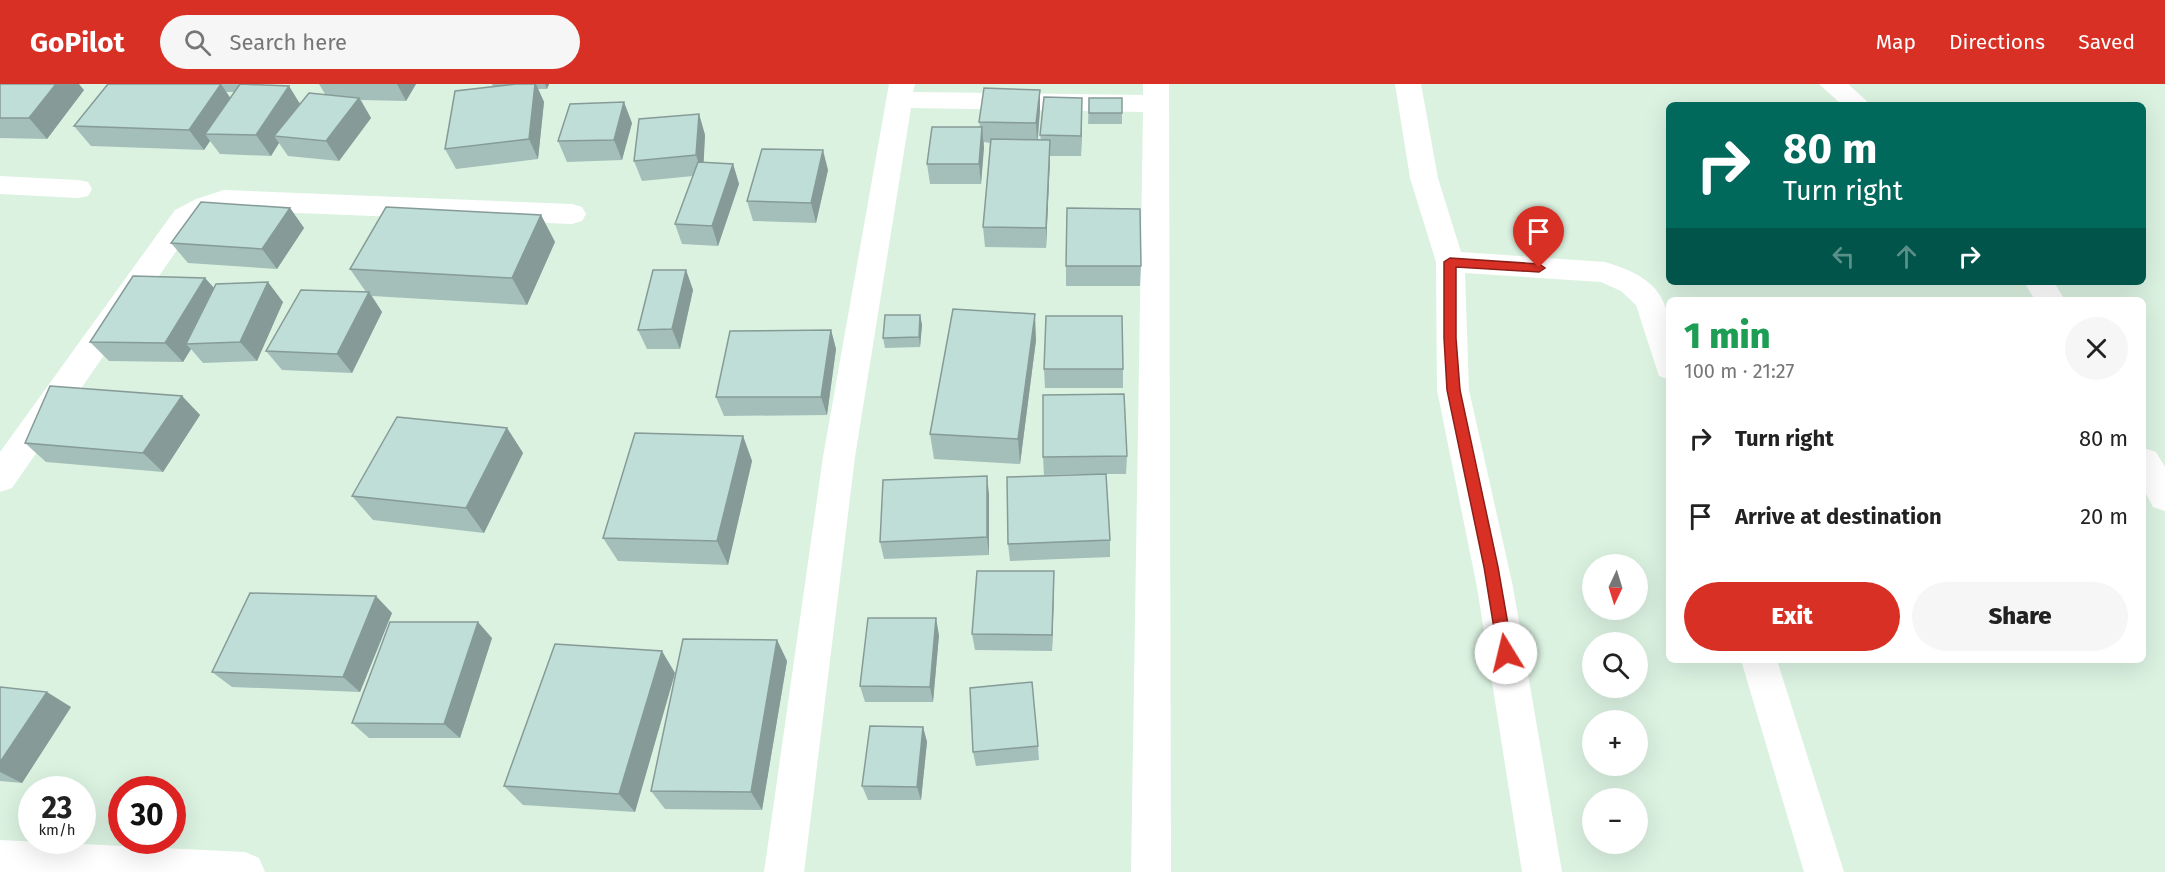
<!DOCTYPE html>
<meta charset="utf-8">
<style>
:root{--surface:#fff;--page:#f6f6f6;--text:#222;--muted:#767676;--accent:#d93025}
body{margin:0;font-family:"Fira Sans",sans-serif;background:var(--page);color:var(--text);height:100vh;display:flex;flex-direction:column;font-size:22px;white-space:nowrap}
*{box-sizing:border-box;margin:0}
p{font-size:20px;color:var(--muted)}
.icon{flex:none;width:33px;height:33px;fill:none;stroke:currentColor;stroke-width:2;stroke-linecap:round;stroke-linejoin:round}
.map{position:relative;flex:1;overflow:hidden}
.side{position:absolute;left:1666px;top:213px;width:480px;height:366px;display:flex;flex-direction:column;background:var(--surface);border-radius:9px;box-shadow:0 6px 24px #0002}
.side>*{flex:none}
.banner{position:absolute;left:1666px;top:18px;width:480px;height:183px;border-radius:9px;box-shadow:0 6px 24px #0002;background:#00695c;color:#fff;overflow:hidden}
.needle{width:39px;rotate:184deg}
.tools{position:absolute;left:1582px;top:470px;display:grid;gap:12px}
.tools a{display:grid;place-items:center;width:66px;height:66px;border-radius:50%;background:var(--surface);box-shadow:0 6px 24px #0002;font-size:30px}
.speed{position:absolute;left:18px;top:692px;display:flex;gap:12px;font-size:30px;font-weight:700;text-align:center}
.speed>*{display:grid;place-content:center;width:78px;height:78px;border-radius:50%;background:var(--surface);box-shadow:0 6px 24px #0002;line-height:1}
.speed small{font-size:15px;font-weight:400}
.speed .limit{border:9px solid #d22;background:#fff;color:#111}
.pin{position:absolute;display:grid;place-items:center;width:51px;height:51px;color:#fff;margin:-62px -26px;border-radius:50% 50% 50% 0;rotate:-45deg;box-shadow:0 0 6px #0007}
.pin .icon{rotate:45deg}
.me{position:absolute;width:66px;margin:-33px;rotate:351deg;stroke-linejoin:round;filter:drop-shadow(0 0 4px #0008)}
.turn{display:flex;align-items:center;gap:21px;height:126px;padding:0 18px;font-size:27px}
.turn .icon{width:78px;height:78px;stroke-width:2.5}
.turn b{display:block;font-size:42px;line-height:51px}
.lanes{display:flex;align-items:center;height:57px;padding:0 18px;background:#0003;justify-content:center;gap:30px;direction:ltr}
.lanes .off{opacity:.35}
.round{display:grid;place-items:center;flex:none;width:63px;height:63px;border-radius:32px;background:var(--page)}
.overview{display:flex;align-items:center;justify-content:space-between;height:102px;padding:0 18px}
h1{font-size:36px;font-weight:800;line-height:45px;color:#1e9e55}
.button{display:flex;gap:12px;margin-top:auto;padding:12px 18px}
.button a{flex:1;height:69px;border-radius:36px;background:var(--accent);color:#fff;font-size:24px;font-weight:800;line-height:69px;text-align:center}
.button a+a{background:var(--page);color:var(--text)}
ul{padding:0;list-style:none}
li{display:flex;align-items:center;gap:18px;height:78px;padding:0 18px}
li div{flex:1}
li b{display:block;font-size:22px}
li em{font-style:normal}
header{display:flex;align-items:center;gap:36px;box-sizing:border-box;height:84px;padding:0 30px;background:var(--accent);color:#fff}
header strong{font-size:28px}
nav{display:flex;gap:33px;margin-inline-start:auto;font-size:21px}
.search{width:420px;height:54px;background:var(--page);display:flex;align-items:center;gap:15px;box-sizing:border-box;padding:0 21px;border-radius:33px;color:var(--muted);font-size:22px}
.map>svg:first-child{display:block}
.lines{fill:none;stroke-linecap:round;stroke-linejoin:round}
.minor{fill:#fff;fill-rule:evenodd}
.wall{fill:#a4bfba;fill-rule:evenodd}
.shaded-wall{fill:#869b97}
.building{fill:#bfded8;stroke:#869b97;stroke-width:1.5}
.route{fill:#d93025;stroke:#8d1f18;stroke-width:1.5}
</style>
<header>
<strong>GoPilot</strong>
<div class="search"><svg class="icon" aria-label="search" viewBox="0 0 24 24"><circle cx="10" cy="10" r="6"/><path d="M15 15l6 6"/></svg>Search here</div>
<nav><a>Map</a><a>Directions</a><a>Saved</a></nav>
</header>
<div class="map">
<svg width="2165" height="788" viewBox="0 0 2165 788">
<rect width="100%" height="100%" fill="#dbf2e1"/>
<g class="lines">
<path class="minor" d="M889 0H915L913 8 1143 11V0H1169L1171 788H1131L1143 28 911 24 855 373 804 788H764L823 373Z
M1395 0H1421L1438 94 1461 168 1605 178C1677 199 1670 231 1670 296L1659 292 1636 221 1621 207 1601 198 1465 189 1469 306 1513 503 1562 788H1522L1477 503 1437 306 1436 178 1410 94Z
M1819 0H1848L1871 21H1842Z
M0 92 78 96 88 98 92 105 88 112 78 114 0 110Z
M224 106 572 120 582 123 586 130 582 137 572 140 225 126 195 140 12 404 0 408V368L175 126 196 115Z
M2024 198H2054L2065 216H2035Z
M2144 364 2156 368 2165 383V427L2153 423 2144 406Z
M1741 576H1777L1844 788H1804Z
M0 756 245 768 259 774 265 788H0Z"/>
</g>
<path class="wall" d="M0 0 84 6 47 55 0 54Z
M108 0H258L257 1 300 19 325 10 319 0H416L406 17 361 16 371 34 339 77 288 72 279 59 271 72 220 70 210 57 204 66 91 62 74 42ZM226 8H234L230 14Z
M492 0H549L547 5H538L544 18 538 75 456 85 445 65 493 3Z
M1089 14 1122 29V40H1088Z
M1040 26 1038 56H1041L1040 51 1082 35 1081 72H1050L1046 164 985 163 983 143 990 59 984 58 981 100H930L927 80 980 43 979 38Z
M699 30 705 51 703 79 733 80 739 100 718 162 682 160 675 140 693 92 642 97 634 77Z
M632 39 622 76 567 78 558 57Z
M828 86 816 139 753 137 747 117Z
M290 124 304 144 277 185 188 179 171 159Z
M541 131 555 158 527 221 372 212 382 228 352 289 282 286 266 267 366 208 350 185Z
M1066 182H1141L1140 202H1066Z
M686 186 693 206 680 265H647L638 246Z
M205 194 214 204 283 218 257 277 203 279 191 265 183 278 109 277 90 258Z
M920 231 922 241 920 263 885 264 883 254Z
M831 246 836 265 827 331 724 332 716 313Z
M1036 256 1020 380 934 375 930 350Z
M1044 285H1123V304H1045Z
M182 312 200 331 163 388 46 378 25 359Z
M507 344 523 369 484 449 373 436 352 412Z
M743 352 752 377 728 481 618 477 603 454Z
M1127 372 1126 390H1106L1110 456V473L1010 477 1008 460 1081 390 1044 391 1043 373Z
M989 410V471L884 475 880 458Z
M1054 487V504L1052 567 975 566 972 550Z
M392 529 360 608 232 603 212 588Z
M939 551 933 618H865L860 602Z
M492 554 460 654H369L352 639Z
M777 556 787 577 762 726 665 725 651 707Z
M675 589 635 728 523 721 504 702Z
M0 603 71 623 22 699 0 697Z
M923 643 927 658 921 716H868L862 702Z
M1038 662 1039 676 976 682 973 668Z"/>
<path class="shaded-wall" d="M56 0H79L84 6 47 55 29 34Z
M221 0 235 21 205 50 210 57 204 66 189 46Z
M397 0H416L406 17Z
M535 0H536L544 18 538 75 529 55Z
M545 0H549L547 5Z
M289 2 302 23 274 52 279 59 271 72 256 51Z
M1040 6V26L1037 60 1036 39Z
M359 14 371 34 339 77 326 57Z
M1082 14V35L1081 72V52Z
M624 18 632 39 622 76 614 56Z
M699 30 705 51 703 92 696 71Z
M982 43 984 64 981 100 979 80Z
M1050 56V76L1046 164V144Z
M823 66 828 86 816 139 811 119Z
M733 80 739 100 718 162 712 142Z
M290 124 304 144 277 185 262 165Z
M541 131 555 158 527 221 512 194Z
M686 186 693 206 680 265 672 245Z
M205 194 222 213 186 260 191 265 183 278 165 259Z
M268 198 283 218 257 277 240 258Z
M369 208 382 228 352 289 337 270Z
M1035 230 1036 256 1020 380 1018 355Z
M920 231 922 241 920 263 919 253Z
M831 246 836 265 827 331 821 313Z
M182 312 200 331 163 388 143 369Z
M507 344 523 369 484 449 466 424Z
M743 352 752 377 728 481 717 457Z
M987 392 989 410V471L987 453Z
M1054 487V504L1052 567V551Z
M376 512 392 529 360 608 343 593Z
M936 534 939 551 933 618 930 603Z
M478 538 492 554 460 654 444 640Z
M777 556 787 577 762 726 751 708Z
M662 567 675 589 635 728 619 710Z
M47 608 71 623 22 699 0 688V678Z
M923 643 927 658 921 716 917 703Z"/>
<path class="building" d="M0 0H56L29 34H0Z
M108 0H221L189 46 74 42Z
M240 0 289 2 256 51 205 50Z
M516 0H535L529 55 445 65 455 7Z
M984 4 1040 6 1036 39 979 38Z
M309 9 359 14 326 57 274 52Z
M1044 13 1082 14 1081 52 1040 51Z
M1089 14H1122V29H1089Z
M624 18 614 56 558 57 570 20Z
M699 30 696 71 634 77 639 35Z
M932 43H982L979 80H927Z
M991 55 1050 56 1046 144 983 143Z
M762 65 823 66 811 119 747 117Z
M698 78 733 80 712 142 675 140Z
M201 118 290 124 262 165 171 159Z
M386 123 541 131 512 194 350 185Z
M1067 124 1140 125 1141 182H1066Z
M653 186H686L672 245 638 246Z
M133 192 205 194 165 259 90 258Z
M268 198 240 258 186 260 216 200Z
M301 206 369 208 337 270 266 267Z
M953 225 1035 230 1018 355 930 350Z
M885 231H920L919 253 883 254Z
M1046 232H1122L1123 285H1044Z
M831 246 821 313H716L730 247Z
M50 302 182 312 143 369 25 359Z
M1124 310 1127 372 1043 373V311Z
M397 333 507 344 466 424 352 412Z
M635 349 743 352 717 457 603 454Z
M1106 390 1110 456 1008 460 1007 393Z
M987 392V453L880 458 883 396Z
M977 487H1054L1052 551 972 550Z
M250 509 376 512 343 593 212 588Z
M868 534H936L930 603 860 602Z
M390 538H478L444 640 352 639Z
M683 555 777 556 751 708 651 707Z
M555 560 662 567 619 710 504 702Z
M1032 598 1038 662 973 668 970 604Z
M0 603 47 608 0 678Z
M870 642 923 643 917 703 862 702Z"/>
<path class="route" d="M1450 174 1539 180 1545 184 1539 188 1456 183V254L1460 306 1498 483 1513 569 1511 574 1506 576 1500 574 1498 569 1484 483 1447 306 1444 254V178Z"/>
</svg>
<div class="tools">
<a><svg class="needle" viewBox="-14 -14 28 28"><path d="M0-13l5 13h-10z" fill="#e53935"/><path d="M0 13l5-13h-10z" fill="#767676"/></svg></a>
<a><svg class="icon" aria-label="search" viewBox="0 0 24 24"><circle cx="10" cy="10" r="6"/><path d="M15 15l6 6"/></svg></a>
<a>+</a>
<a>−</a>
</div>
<div class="speed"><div>23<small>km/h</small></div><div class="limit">30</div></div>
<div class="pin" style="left:1539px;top:184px;background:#d93025"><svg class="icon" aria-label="arrive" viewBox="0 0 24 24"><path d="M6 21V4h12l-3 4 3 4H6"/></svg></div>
<svg class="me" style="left:1506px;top:569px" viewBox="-20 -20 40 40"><circle r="19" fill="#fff"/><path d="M0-13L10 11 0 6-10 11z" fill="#d93025"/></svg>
<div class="banner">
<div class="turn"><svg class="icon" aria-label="right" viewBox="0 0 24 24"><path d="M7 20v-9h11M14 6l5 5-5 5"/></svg><div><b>80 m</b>Turn right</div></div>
<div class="lanes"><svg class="icon off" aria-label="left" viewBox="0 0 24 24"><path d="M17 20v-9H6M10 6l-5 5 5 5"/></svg><svg class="icon off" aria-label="ahead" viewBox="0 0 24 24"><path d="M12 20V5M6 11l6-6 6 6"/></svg><svg class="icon" aria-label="right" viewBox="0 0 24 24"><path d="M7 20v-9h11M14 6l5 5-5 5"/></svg></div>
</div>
<section class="side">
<div class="overview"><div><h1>1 min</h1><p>100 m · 21:27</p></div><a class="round"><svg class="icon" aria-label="close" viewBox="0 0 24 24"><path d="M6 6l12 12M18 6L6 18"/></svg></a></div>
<ul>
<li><svg class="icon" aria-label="right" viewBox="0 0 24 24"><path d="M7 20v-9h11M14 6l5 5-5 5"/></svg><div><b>Turn right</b></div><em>80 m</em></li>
<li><svg class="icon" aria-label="arrive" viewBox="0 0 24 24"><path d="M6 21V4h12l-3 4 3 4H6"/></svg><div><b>Arrive at destination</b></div><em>20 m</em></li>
</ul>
<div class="button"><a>Exit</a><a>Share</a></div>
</section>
</div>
